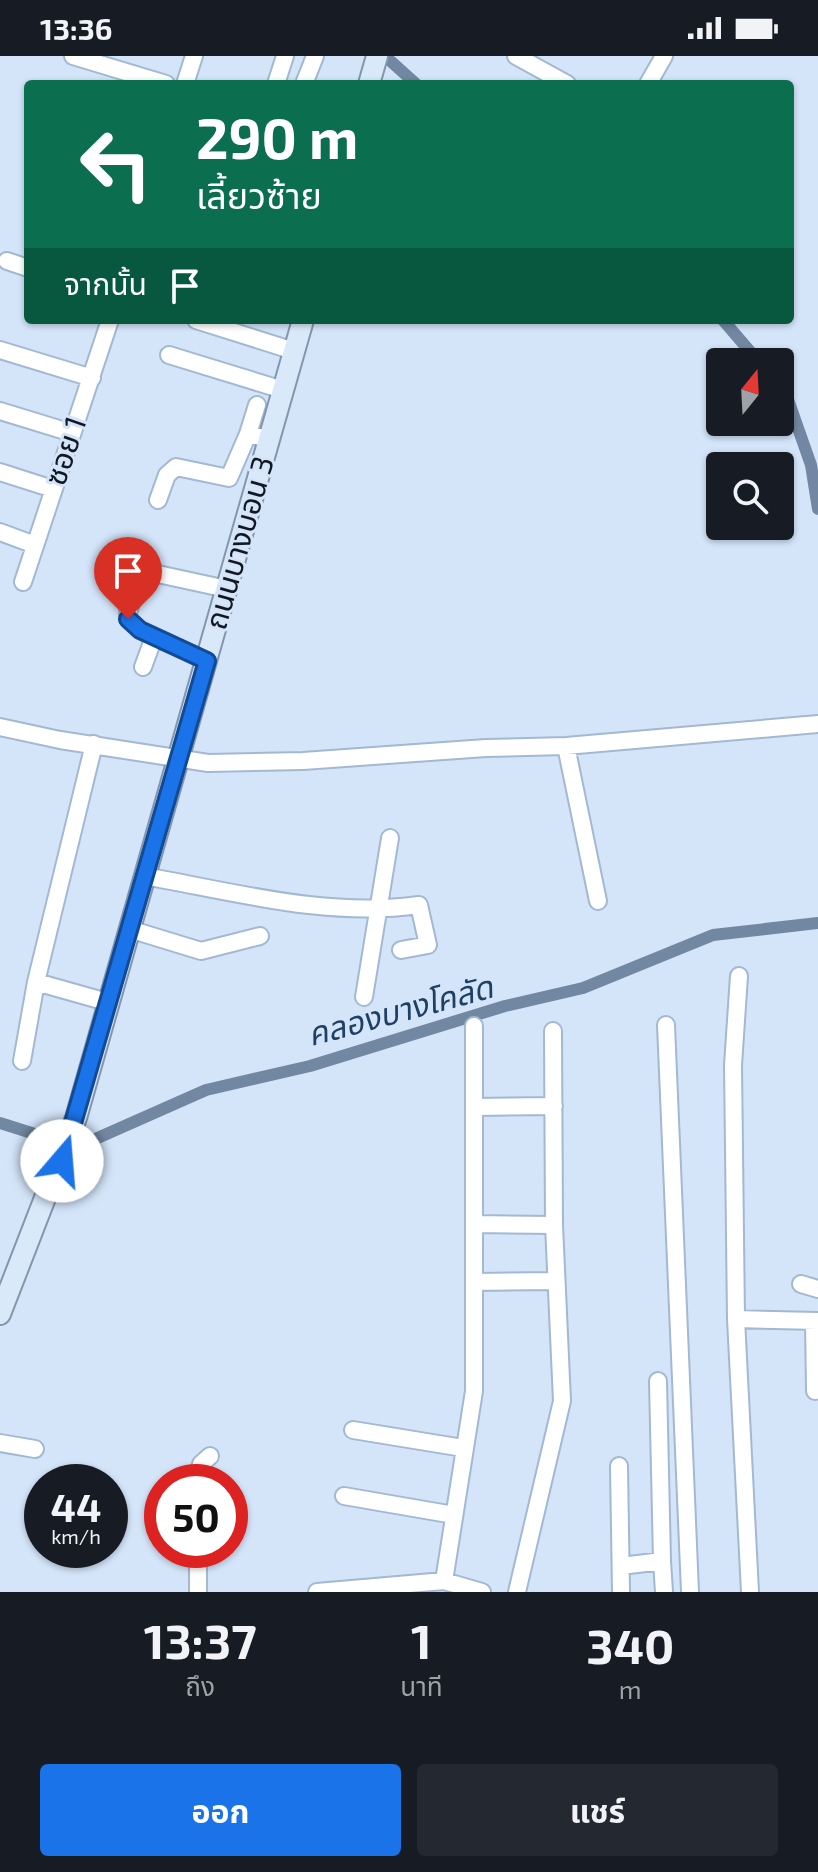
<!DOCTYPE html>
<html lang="th">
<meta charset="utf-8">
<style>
:root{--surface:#171b24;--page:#242831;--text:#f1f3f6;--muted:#9ea1a6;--accent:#1a73e8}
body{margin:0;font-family:"Exo 2","Noto Sans Thai",sans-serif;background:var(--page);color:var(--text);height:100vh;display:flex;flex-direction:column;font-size:30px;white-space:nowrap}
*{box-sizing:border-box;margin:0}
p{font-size:26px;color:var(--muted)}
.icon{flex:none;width:44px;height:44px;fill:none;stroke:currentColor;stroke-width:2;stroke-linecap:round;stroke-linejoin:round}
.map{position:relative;height:1536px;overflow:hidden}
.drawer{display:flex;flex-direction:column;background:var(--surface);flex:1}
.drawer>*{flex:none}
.hud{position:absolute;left:24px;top:24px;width:770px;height:244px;border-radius:8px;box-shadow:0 2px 6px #0004;background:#0b6e4f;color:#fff;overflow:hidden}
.needle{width:52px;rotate:18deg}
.tools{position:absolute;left:706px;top:292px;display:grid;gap:16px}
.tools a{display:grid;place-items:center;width:88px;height:88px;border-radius:8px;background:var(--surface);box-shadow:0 2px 6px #0004;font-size:40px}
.speed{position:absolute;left:24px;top:1408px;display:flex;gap:16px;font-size:40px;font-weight:700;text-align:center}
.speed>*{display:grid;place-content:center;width:104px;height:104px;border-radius:50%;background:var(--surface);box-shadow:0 2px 6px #0004;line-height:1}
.speed small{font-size:20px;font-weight:400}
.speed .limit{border:12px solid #d22;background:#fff;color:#111}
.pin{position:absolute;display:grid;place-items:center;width:68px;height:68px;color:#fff;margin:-82px -34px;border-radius:50% 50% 50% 0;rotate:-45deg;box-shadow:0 0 8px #0007}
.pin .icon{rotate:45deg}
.me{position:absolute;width:88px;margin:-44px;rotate:18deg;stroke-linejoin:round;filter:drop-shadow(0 0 6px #0008)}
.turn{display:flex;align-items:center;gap:28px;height:168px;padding:0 40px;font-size:36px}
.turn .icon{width:104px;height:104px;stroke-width:2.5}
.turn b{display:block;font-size:56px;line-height:68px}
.then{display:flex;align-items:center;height:76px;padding:0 40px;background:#0003;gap:16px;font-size:30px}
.eta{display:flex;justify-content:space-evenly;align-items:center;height:136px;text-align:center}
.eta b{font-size:48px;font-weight:700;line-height:56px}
.primary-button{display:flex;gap:16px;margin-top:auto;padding:16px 40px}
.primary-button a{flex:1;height:92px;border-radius:8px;background:var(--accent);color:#fff;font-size:32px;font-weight:700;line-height:92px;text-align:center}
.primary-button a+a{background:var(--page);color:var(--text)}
.status{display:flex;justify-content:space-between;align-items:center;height:56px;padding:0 40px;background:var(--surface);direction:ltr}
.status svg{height:22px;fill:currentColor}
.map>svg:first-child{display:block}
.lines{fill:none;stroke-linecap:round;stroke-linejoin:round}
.canal{stroke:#7287a1;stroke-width:12}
.minor-casing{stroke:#a3b8d1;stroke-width:20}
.major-casing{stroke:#8396ac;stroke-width:24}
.minor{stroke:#fff;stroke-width:16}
.major{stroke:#dae9fa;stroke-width:20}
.route-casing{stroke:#114b97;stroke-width:20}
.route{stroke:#1a73e8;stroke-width:14}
.labels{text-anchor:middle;stroke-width:6;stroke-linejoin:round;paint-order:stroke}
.street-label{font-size:30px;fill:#111821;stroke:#d4e5fa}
.water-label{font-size:32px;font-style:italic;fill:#1e4065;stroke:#d4e5fa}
</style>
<div class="status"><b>13:36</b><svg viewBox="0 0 49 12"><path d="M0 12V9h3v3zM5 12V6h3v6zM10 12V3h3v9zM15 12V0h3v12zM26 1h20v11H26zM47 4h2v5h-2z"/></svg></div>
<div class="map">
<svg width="818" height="1536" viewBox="0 0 818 1536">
<rect width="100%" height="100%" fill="#d4e5fa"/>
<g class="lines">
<path class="canal" d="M385 0 416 28
M723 264 759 306
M780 331 786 338 811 409 818 453
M0 1067 60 1086 93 1084 206 1034 310 1010 505 950 583 932 713 879 818 867"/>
<g class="minor-casing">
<path id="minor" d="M73 0 166 28
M516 0 567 28
M185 28 194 0
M276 28 285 0
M304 28 315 0
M648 28 664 0
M7 205 28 212
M196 264 294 295
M0 294 92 322
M169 299 283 334
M0 355 72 377
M248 378 257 349
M0 416 53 433
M158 444 167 419 176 411 229 422 248 378 269 383
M0 476 35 489
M23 526 110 264
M207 605 140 574 128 563V557L140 518 144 515 227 533
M143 611 154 581
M0 671 60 684 208 707 303 705 486 692 566 690 818 668
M566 690 598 845
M144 820C235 836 327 862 419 849L428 889 401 894
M129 873 201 895 260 880
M739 920 733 1009 736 1263 750 1536
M36 926 107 946
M364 941 390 782
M666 969 690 1536
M22 1005 36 926 94 688
M474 1051 554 1050
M475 1168 554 1169
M474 1226 556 1225
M801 1228 818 1233
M736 1263 818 1265
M814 1265 815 1335
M658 1325 662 1505
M353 1374 463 1392
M0 1387 35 1393
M619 1410 621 1536
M197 1426 201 1408 210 1400
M344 1440 454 1459
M198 1494V1536
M621 1510 662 1505 664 1536
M444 1525 474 1335V970
M317 1536 444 1525 482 1536
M517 1536 562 1345 554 1169 553 975"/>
</g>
<g class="major-casing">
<path id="major" d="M369 28 377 0
M0 1258 76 1062 303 264"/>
</g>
<use href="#minor" class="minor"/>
<use href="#major" class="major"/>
</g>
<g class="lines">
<g class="route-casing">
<path id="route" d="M62 1105 207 605 140 574 128 563"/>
</g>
<use href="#route" class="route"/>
</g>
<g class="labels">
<g class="street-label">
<text transform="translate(66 395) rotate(-71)" y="10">ซอย 1</text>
<text transform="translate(240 487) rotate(-74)" y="10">ถนนบางบอน 3</text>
</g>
<g class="water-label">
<text transform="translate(400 955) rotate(-15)" y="11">คลองบางโคลัด</text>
</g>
</g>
</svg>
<div class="tools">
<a><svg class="needle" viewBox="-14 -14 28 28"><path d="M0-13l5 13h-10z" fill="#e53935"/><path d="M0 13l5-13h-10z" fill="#9ea1a6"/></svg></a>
<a><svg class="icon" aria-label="search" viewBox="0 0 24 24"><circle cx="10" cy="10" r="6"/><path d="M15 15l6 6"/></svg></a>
</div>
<div class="speed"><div>44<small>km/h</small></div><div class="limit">50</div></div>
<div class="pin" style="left:128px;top:563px;background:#d93025"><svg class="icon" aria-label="arrive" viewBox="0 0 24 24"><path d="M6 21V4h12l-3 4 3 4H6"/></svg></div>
<svg class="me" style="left:62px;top:1105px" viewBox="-20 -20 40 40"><circle r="19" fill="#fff"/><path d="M0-13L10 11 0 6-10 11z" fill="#1a73e8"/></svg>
<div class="hud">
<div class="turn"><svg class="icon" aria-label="left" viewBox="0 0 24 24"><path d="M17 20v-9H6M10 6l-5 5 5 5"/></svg><div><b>290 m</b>เลี้ยวซ้าย</div></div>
<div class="then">จากนั้น<svg class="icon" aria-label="arrive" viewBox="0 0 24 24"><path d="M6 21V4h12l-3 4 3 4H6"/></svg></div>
</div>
</div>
<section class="drawer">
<div class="eta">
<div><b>13:37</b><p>ถึง</p></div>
<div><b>1</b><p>นาที</p></div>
<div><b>340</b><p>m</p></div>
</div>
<div class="primary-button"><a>ออก</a><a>แชร์</a></div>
</section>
